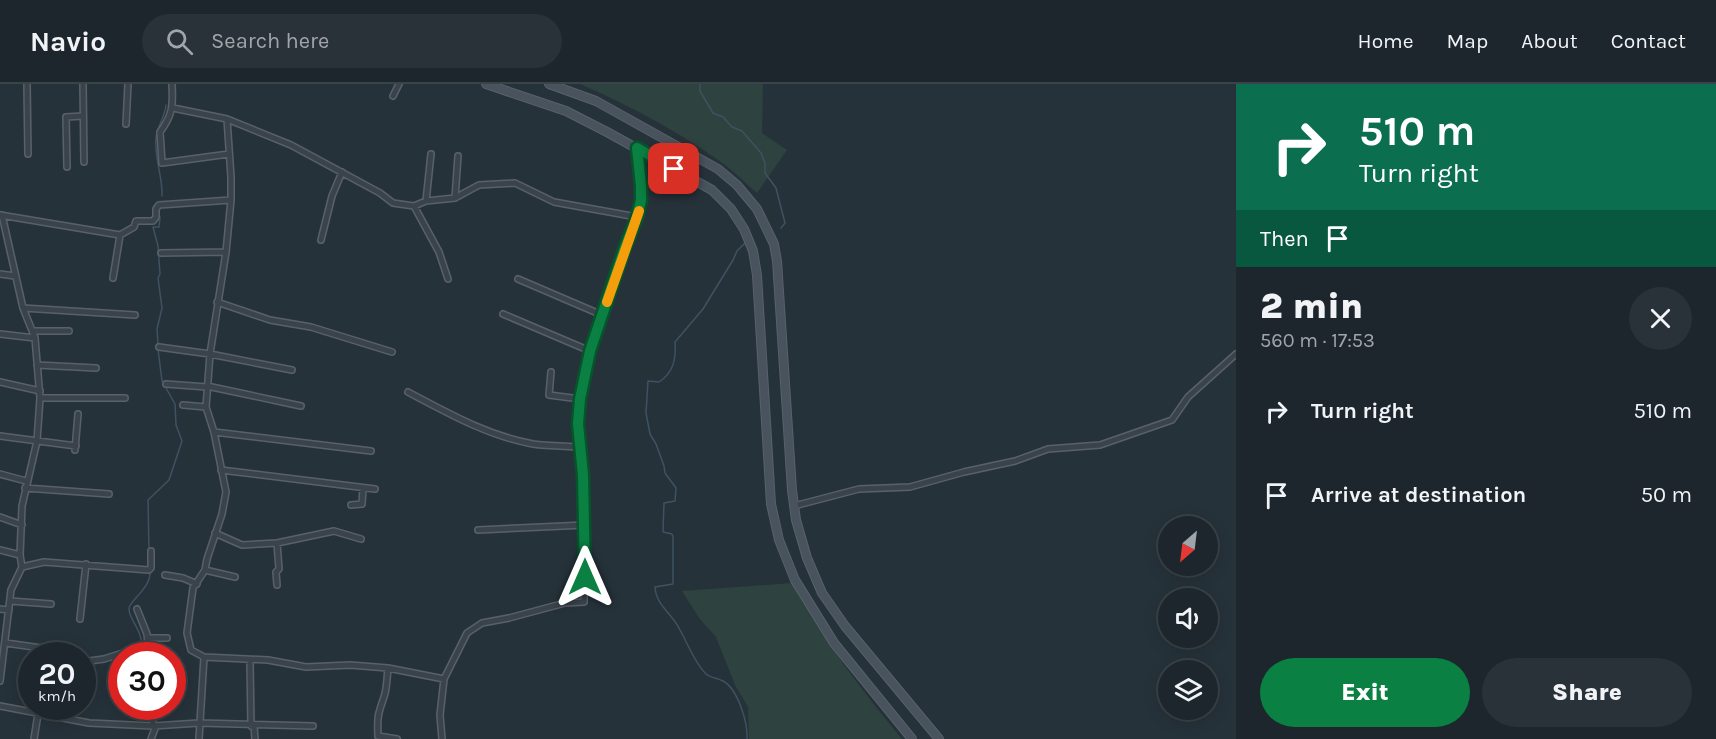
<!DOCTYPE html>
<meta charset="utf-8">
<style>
:root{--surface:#1c262c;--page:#293238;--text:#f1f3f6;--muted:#a0a5a9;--line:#3a4348;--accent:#0b8043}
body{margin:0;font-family:Karla,sans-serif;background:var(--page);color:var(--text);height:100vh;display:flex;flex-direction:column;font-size:22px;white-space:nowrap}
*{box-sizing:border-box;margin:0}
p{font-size:20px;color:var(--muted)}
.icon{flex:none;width:33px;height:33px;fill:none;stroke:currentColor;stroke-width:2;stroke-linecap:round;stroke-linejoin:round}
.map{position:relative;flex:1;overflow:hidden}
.drawer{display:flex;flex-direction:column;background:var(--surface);width:480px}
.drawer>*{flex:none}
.banner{background:#0b6e4f;color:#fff;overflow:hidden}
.needle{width:39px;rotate:208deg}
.buttons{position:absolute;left:1158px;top:432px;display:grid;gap:12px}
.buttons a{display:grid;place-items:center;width:60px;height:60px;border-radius:50%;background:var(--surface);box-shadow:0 3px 15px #0003,0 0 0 2px var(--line);font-size:30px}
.speed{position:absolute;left:18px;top:558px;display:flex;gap:12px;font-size:30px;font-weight:700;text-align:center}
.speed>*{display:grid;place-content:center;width:78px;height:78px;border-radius:50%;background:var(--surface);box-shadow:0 3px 15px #0003,0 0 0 2px var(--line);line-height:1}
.speed small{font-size:15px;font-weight:400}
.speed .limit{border:9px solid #d22;background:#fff;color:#111}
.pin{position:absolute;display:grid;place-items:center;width:51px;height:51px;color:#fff;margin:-26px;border-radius:12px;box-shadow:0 3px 9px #0006}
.me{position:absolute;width:66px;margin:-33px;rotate:0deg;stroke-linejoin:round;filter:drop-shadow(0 0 4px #0008)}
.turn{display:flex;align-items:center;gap:21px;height:126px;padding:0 24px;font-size:27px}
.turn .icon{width:78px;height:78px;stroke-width:2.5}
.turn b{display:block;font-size:42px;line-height:51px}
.then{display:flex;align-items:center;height:57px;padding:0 24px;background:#0003;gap:12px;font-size:22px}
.round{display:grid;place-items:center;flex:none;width:63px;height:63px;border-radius:32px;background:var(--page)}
.head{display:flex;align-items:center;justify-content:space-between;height:102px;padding:0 24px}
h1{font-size:36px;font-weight:800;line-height:45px}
.cta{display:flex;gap:12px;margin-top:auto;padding:12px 24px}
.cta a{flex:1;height:69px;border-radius:36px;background:var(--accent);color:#fff;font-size:24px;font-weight:800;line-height:69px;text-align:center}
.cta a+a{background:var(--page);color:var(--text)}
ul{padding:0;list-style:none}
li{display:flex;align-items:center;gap:18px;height:84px;padding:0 24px}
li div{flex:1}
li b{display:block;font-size:22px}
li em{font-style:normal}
header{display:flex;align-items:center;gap:36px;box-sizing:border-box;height:84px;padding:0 30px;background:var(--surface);border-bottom:2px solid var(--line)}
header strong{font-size:28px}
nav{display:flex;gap:33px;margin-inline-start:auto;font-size:21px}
.search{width:420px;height:54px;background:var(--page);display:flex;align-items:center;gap:15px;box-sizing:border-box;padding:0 21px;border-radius:33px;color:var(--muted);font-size:22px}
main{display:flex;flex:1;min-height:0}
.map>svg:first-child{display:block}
.green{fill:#2e423f}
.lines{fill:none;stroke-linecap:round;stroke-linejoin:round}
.stream{stroke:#3e5261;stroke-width:1.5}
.street-casing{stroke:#586169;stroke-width:8}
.secondary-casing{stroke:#586169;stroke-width:10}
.street{stroke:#3a434b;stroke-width:5}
.secondary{stroke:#48535d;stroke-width:8}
.route-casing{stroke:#07532c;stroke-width:15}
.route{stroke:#0b8043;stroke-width:10}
.slow{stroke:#f59e0b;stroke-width:10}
</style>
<header>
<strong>Navio</strong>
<div class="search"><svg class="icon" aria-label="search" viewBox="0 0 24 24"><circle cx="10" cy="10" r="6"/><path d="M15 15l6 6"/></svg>Search here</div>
<nav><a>Home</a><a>Map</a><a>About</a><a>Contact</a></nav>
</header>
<main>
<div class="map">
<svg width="1236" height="655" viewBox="0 0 1236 655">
<rect width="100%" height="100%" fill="#26323a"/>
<path class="green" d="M580 0H763L762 49 787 66 757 109C744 98 732 85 718 76 679 48 625 19 580 0Z
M792 499C823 555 861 606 902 655H749L748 623 735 601 716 553 699 534 682 507Z"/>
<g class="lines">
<path class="stream" d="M700 0V7L713 29 723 33 732 43 742 47 761 69 765 79V89L776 104 785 139 781 144
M162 112C163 93 154 74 156 54 157 43 165 33 166 21
M745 159 737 167 733 176 703 225 675 258C676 275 674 288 659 298L648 297 646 329 650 350 656 360 664 382 665 389 676 404 675 417 664 419 663 448 672 450 673 453V500L655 503C656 522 673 530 680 546 688 560 694 578 706 590 711 594 717 594 723 597 738 605 748 639 747 655
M158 260 157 245 162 224 158 194 160 190 158 162 153 143H159L160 133
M149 466 148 416 169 396 182 357 176 341 175 320 162 297 158 265
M141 556C140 544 129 535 129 525 128 518 150 505 150 489"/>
<g class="street-casing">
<path id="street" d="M27 0 28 70
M83 0 84 78
M172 0C173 21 173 31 160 48L162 79 229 70
M393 12 399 0
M173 24 227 35 291 61 380 109 393 119 414 122 426 117 455 114 479 101 515 99 554 118 637 133
M227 35 231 93V116L226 168 210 270 206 323 214 348 226 408 222 430 207 475 205 486 193 504 187 549 191 566 204 573 268 576 306 583 350 581 388 584 444 595
M126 40 128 0
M67 83 66 33 83 32
M455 114 458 72
M426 117 431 70
M414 122 439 168 448 195
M0 131 120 151 134 143 136 137H153L156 133V125L159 121 231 116
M321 156 332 112 342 88
M161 169 226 168
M0 190 15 192
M113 194 120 151
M518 195 602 231
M217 218 270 236 311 243 392 268
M23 224 135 231
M503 230 590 267
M34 247H69
M0 250 35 254
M159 263 210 270 292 286
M37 281 96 284
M551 288 549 311 580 315
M0 298 40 307
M166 300 207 303
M207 302 301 322
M408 308C448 329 488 352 533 360 548 362 564 362 580 363
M40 314H125
M183 321 206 323
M214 348 371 367
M0 352 76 362
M75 366 78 330
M221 386 375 405
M0 390 26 397
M25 404 109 410
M351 421 362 420 363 404
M794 422 859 405 910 403 964 388 1015 377 1048 365 1100 361 1172 336 1188 313 1236 270
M0 433 22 441
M478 446 585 441
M215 449 242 461 277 459 334 447 361 455
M0 466 20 471
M22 483 44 478 149 486 151 484V467
M205 486 235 493
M165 491 183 494 197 500
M277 501 276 488 279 485 277 459
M10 517 51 520
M0 525 9 526
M137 525 147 550 149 572
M80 535 86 480
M148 554H167
M6 559 48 565 50 572
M250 577 251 642
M82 578 104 575 148 561
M0 597 11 506 22 483 20 471 22 422 37 357 40 314 35 254 23 224 2 131
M0 622 89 639 153 642 199 639 313 642
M152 622 153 642
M254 642 255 655
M378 652C377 633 378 630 384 613 387 605 387 593 388 584
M378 652 397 655
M34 655 38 630
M151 655 156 642
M199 655 204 573
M442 655 440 631 444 595 467 549 482 539 509 534 565 519 584 518 585 441 578 341 580 315 590 267 625 163 637 133 641 102 637 64"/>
</g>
<g class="secondary-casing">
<path id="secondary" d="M486 0 566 27 607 48 712 106 731 125 744 145 753 167 757 191 771 420 779 456 795 496 834 559 912 655
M549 0 596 17 718 85 737 101 757 125 774 160 777 177 792 406 796 436 807 474 822 509 845 542 939 655"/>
</g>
<use href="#street" class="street"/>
<use href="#secondary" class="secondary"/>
</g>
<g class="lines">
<g class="route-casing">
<path id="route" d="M585 493 583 391 578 340 580 315 590 267 625 163 637 133 641 116V102L637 64 674 85"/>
</g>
<use href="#route" class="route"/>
<path class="slow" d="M607 218 639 127"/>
</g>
</svg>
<div class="buttons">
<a><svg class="needle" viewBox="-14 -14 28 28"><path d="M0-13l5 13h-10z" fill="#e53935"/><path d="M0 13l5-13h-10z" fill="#a0a5a9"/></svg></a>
<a><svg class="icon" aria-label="sound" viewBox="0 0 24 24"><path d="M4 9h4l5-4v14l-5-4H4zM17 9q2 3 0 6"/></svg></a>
<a><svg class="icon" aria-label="layers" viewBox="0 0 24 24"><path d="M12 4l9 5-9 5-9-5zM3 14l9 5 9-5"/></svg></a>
</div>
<div class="speed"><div>20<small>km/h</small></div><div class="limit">30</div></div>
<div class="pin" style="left:674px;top:85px;background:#d93025"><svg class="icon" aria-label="arrive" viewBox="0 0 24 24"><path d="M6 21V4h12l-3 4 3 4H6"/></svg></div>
<svg class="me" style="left:585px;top:493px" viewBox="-20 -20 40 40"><path d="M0-17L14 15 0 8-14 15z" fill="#0b8043" stroke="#fff" stroke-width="4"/></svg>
</div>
<section class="drawer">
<div class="banner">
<div class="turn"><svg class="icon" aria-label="right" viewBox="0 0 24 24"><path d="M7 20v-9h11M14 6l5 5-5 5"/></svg><div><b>510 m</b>Turn right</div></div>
<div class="then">Then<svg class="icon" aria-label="arrive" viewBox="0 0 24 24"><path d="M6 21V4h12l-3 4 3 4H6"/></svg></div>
</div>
<div class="head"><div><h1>2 min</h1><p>560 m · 17:53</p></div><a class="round"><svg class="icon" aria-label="close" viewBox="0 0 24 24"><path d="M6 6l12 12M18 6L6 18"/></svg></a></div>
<ul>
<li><svg class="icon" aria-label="right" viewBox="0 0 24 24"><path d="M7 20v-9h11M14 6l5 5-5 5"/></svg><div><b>Turn right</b></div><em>510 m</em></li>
<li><svg class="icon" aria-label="arrive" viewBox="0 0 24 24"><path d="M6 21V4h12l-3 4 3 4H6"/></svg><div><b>Arrive at destination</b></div><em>50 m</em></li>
</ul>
<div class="cta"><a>Exit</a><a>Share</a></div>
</section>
</main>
